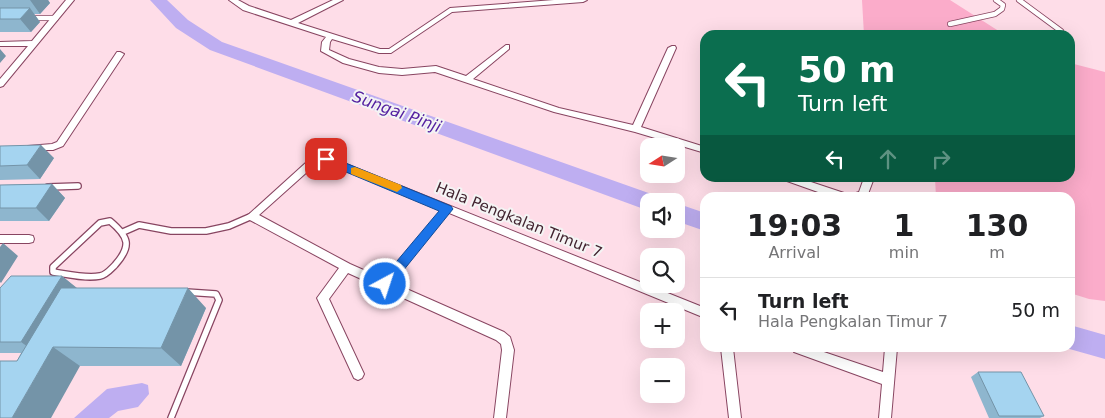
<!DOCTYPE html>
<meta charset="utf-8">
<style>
:root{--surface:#fff;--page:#f2f2f2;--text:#202124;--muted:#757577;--line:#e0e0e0}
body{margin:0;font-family:"DejaVu Sans",sans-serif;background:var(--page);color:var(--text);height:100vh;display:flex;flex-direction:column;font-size:19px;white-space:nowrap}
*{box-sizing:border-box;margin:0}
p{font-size:16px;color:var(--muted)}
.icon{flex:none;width:28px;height:28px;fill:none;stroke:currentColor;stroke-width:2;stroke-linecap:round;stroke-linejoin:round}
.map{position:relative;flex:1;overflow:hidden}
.drawer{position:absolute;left:700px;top:192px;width:375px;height:160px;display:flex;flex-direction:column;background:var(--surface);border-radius:15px;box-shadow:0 5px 20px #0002}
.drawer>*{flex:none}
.top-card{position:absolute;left:700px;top:30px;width:375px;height:152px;border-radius:15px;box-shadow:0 5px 20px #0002;background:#0b6e4f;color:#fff;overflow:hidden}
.needle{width:32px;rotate:258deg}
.tools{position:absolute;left:640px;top:138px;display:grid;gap:10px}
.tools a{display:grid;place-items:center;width:45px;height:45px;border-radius:10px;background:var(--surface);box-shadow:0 5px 20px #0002;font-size:25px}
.pin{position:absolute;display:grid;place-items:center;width:42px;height:42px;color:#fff;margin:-21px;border-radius:10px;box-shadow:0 2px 8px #0006}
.me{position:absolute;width:55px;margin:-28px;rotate:40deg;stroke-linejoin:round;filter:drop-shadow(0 0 4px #0008)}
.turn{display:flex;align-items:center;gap:18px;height:105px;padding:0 15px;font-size:22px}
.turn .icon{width:65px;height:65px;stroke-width:2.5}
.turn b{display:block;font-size:35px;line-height:42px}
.lanes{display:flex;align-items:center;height:48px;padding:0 15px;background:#0003;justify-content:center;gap:25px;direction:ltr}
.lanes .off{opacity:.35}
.eta{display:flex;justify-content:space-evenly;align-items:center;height:85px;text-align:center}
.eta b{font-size:30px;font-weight:800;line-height:35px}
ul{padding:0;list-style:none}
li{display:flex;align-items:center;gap:15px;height:65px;padding:0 15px;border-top:1px solid var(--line)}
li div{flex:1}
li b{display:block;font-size:19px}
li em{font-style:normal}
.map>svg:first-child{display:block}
.green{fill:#fbacca}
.water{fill:#beaef1}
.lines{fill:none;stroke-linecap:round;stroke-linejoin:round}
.river{fill:#beaef1;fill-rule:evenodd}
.service-far1-casing{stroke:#884561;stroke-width:6}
.service-casing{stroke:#884561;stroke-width:8}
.minor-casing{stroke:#884561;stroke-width:2}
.service-far1{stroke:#fff;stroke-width:4.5}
.service{stroke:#fff;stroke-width:5.5}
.minor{fill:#fff;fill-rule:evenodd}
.wall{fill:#8eb6ce}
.shaded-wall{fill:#7494a8}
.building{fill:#a5d4f0;stroke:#7494a8}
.route{fill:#1a73e8;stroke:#114b97}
.slow{fill:#f59e0b}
.labels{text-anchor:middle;stroke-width:4;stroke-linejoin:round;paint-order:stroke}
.street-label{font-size:15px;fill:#41232f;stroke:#f4f4f4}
.water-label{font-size:16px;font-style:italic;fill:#5522a1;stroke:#f4f4f4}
</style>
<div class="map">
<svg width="1105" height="418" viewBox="0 0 1105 418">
<rect width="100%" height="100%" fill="#fedde8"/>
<path class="green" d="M862 0H950L1005 35H864Z
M1070 63 1105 72V301L1089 299 1070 293V198L936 197 935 178H1070Z"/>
<path class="water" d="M142 383 148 385 149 394 138 407 118 411 109 418H74L107 389Z"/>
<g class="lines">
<path class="river" d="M150 0H167L188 20 222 42 657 196 660 201H649V210L641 208 210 50 176 28Z
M676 203 705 213V231L676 221Z
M1070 325 1105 335V359L1066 348H1070Z"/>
<g class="service-far1-casing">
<path id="service-far1" d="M1019 0 1061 31
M30 18H56
M950 24 995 14 1002 9 1003 5 996 0"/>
</g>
<g class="service-casing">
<path id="service" d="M48 187 78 186
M110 221C129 237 132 246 115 265 110 270 106 275 100 276 86 279 67 274 53 272V267L100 223Z
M123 232 139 225 171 231H206L229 226 252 216
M385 284 447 209
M171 418 219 300 216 294 186 292"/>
</g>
<g class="minor-casing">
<path id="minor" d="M66 0H74L3 86 0 87V79L28 46H0V42L32 41Z
M229 0H238L249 6 291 20 333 0H343L298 23 380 49H389L450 8 554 0H587L583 2 452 12 391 53H379L332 39 330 42 329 50 349 59 379 67 402 69 436 66 466 76 506 45H509V49L473 79 559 108 633 125 668 48 672 46H675L676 48 641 127 705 147V153L635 132 554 112 435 72 402 75 379 73 343 63 321 51 322 42 326 37 243 10Z
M117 52H120L124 54 63 146 53 150H28L26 148 28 146 52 144 57 142Z
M326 156 705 308V318L325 162 316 164 259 215 350 264 504 332 510 337 514 350 506 418H494L502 350 501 344 496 340 348 273 329 299 364 374 362 378 358 380 354 378 317 298 339 268 248 219 247 216 310 159Z
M785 178H799L850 195 859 192 864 178H874L868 194 864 198H835L787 181Z
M0 235H29L33 236 34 239 33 242 29 243H0Z
M721 348H733L741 418H729Z
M792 348H812L883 372 885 348H897L891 418H879L882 384 794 352Z"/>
</g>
<use href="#service-far1" class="service-far1"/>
<use href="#service" class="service"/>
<use href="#minor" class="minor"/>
</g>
<path class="wall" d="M0 0H48L50 3 40 14H34L40 22 31 32H0Z
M0 146 54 158 40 179 0 180Z
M52 184 65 198 49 221H0V185Z
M62 276 76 288 206 308 181 366H80L17 361 21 353H0V288Z
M978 372 1044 416 1040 418H989L971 377Z"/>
<path class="shaded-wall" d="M30 0H48L50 3 40 14Z
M30 8 40 22 31 32 20 19Z
M0 49 6 56 0 63Z
M41 145 54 158 40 179 27 165Z
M52 184 65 198 49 221 36 208Z
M3 243 18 256 1 283 0 282V247Z
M62 276 77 288 38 354 21 342Z
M188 288 206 308 181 366 161 348Z
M53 347 80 366 51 418H12Z"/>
<path class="building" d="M0 8H30L20 19H0Z
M41 145 27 165 0 166V146Z
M52 184 36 208H0V185Z
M11 276H62L21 342H0V288Z
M61 288H188L161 348 53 347 12 418H0V361H17Z
M978 372H1021L1044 416H999Z"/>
<path class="route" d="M326 155 451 206 453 209 390 287H381L379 284 381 280 439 211 322 162V156Z"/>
<path class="slow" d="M355 167 401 185 402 188 397 192 351 174V168Z"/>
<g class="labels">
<g class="street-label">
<text transform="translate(519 220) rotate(22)" y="5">Hala Pengkalan Timur 7</text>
</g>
<g class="water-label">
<text transform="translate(397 111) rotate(20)" y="6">Sungai Pinji</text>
</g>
</g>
</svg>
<div class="tools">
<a><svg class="needle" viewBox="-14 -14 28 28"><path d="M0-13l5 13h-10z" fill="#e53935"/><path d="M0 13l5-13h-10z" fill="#757577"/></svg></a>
<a><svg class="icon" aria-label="sound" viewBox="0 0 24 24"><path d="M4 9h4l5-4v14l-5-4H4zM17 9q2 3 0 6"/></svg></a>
<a><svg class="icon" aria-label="search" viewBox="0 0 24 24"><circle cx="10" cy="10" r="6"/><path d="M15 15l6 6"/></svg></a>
<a>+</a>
<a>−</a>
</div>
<div class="pin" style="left:326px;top:159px;background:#d93025"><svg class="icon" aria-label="arrive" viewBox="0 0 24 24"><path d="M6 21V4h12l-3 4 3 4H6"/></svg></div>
<svg class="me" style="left:385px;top:284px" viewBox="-20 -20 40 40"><circle r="17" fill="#1a73e8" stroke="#fff" stroke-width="3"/><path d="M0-11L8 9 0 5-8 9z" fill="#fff"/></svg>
<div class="top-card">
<div class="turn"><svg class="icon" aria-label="left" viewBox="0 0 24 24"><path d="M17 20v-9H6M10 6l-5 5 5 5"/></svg><div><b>50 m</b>Turn left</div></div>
<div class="lanes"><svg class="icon" aria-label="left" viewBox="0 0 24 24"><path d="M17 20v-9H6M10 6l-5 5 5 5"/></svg><svg class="icon off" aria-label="ahead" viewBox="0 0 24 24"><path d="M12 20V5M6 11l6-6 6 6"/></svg><svg class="icon off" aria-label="right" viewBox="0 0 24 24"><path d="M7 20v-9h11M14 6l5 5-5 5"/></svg></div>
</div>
<section class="drawer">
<div class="eta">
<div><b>19:03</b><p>Arrival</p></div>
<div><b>1</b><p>min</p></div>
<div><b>130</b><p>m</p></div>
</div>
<ul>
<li><svg class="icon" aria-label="left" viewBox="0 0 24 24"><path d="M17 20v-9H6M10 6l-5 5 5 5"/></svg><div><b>Turn left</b><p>Hala Pengkalan Timur 7</p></div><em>50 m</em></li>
</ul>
</section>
</div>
